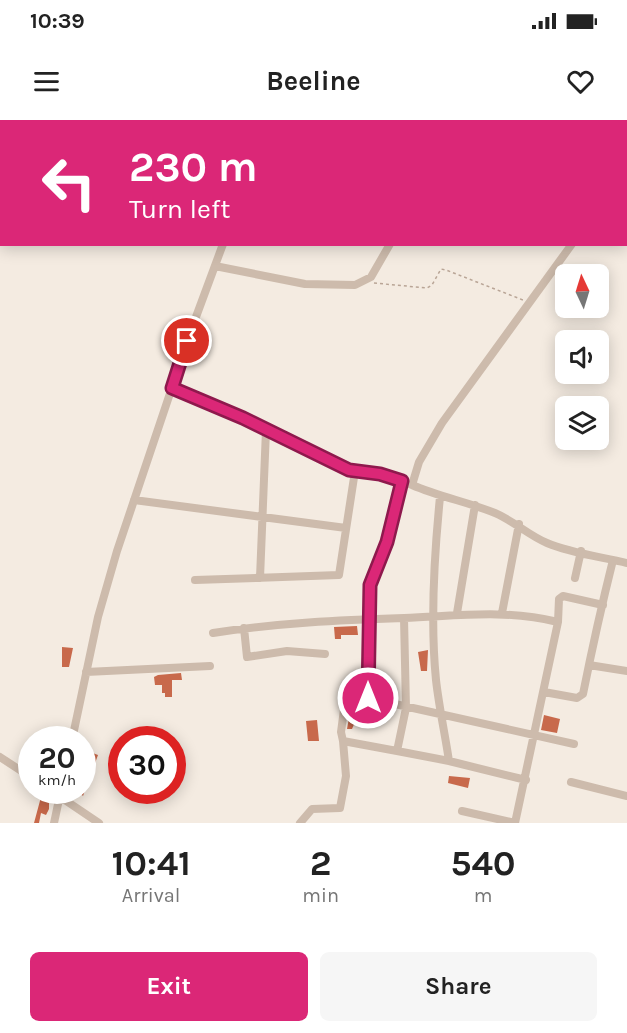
<!DOCTYPE html>
<style>
:root{--surface:#fff;--page:#f6f6f6;--text:#222;--muted:#767676;--accent:#db2777}
body{margin:0;font-family:Karla,sans-serif;background:var(--page);color:var(--text);height:100vh;display:flex;flex-direction:column;font-size:22px;white-space:nowrap}
*{box-sizing:border-box;margin:0}
p{font-size:20px;color:var(--muted)}
.icon{flex:none;width:33px;height:33px;fill:none;stroke:currentColor;stroke-width:2;stroke-linecap:round;stroke-linejoin:round}
.map{position:relative;height:703px;overflow:hidden}
.drawer{display:flex;flex-direction:column;background:var(--surface);flex:1}
.drawer>*{flex:none}
.hud{position:absolute;left:0px;top:0px;width:627px;height:126px;box-shadow:0 3px 15px #0003;background:#db2777;color:#fff;overflow:hidden}
.needle{width:39px;rotate:356deg}
.tools{position:absolute;left:555px;top:144px;display:grid;gap:12px}
.tools a{display:grid;place-items:center;width:54px;height:54px;border-radius:9px;background:var(--surface);box-shadow:0 3px 15px #0003;font-size:30px}
.speed{position:absolute;left:18px;top:606px;display:flex;gap:12px;font-size:30px;font-weight:700;text-align:center}
.speed>*{display:grid;place-content:center;width:78px;height:78px;border-radius:50%;background:var(--surface);box-shadow:0 3px 15px #0003;line-height:1}
.speed small{font-size:15px;font-weight:400}
.speed .limit{border:9px solid #d22;background:#fff;color:#111}
.pin{position:absolute;display:grid;place-items:center;width:51px;height:51px;color:#fff;margin:-26px;border:3px solid #fff;border-radius:50%;box-shadow:0 2px 6px #0007}
.me{position:absolute;width:66px;margin:-33px;rotate:0deg;stroke-linejoin:round;filter:drop-shadow(0 0 4px #0008)}
.turn{display:flex;align-items:center;gap:21px;height:126px;padding:0 30px;font-size:27px}
.turn .icon{width:78px;height:78px;stroke-width:2.5}
.turn b{display:block;font-size:42px;line-height:51px}
.eta{display:flex;justify-content:space-evenly;align-items:center;height:102px;text-align:center}
.eta b{font-size:36px;font-weight:700;line-height:42px}
.button{display:flex;gap:12px;margin-top:auto;padding:12px 30px}
.button a{flex:1;height:69px;border-radius:9px;background:var(--accent);color:#fff;font-size:24px;font-weight:700;line-height:69px;text-align:center}
.button a+a{background:var(--page);color:var(--text)}
.status{display:flex;justify-content:space-between;align-items:center;height:42px;padding:0 30px;background:var(--surface);direction:ltr}
.status svg{height:16px;fill:currentColor}
header{display:flex;justify-content:space-between;align-items:center;height:78px;padding:0 30px;background:var(--surface);font-size:27px;font-weight:700}
.map>svg:first-child{display:block}
.building{fill:#c8694b}
.lines{fill:none;stroke-linecap:round;stroke-linejoin:round}
.path{stroke:#b9a596;stroke-width:1.5;stroke-dasharray:3 3;stroke-linecap:butt}
.minor{stroke:#cdbbac;stroke-width:8}
.route-casing{stroke:#8e194d;stroke-width:15}
.route{stroke:#db2777;stroke-width:10}
</style>
<div class="status"><b>10:39</b><svg viewBox="0 0 49 12"><path d="M0 12V9h3v3zM5 12V6h3v6zM10 12V3h3v9zM15 12V0h3v12zM26 1h20v11H26zM47 4h2v5h-2z"/></svg></div>
<header><svg class="icon" aria-label="menu" viewBox="0 0 24 24"><path d="M4 6h16M4 12h16M4 18h16"/></svg>Beeline<svg class="icon" aria-label="heart" viewBox="0 0 24 24"><path d="M12 20l-8-8c-3-5 5-10 8-4 3-6 11-1 8 4z"/></svg></header>
<div class="map">
<svg width="627" height="703" viewBox="0 0 627 703">
<rect width="100%" height="100%" fill="#f4ebe1"/>
<path class="building" d="M357 506 358 515H341V519H335L334 507Z
M62 527 73 528 69 547H62Z
M428 530 427 551H421L418 532Z
M181 553 182 560H172V577H165V573H162V565H155L154 557 158 555Z
M351 587 365 591 363 596 358 595 352 609H347Z
M544 595 560 599 557 613 541 610Z
M317 600 319 621H308L306 601Z
M82 629 98 635 83 676 82 675Z
M449 656 470 658 468 668 448 663Z
M41 677 49 678V689L46 695 41 693 39 703H34Z"/>
<g class="lines">
<path class="path" d="M374 163 427 168 432 165 441 149 446 150 523 180"/>
<path class="minor" d="M270 2V0
M466 2 467 0
M626 49 627 47
M215 146 305 164 355 165 371 157 390 124
M172 268 243 298 349 350 380 354 412 365 419 342 442 303 572 124
M412 365C440 377 468 382 495 393 514 401 528 415 547 423 570 433 602 437 627 443
M440 377C434 437 430 500 436 560 439 587 445 614 449 641L526 660
M134 380 346 408
M260 458 266 310
M575 458 581 431
M195 460 339 455 355 351
M457 493 475 385
M502 493 519 404
M244 508 247 537 287 531 325 534
M213 513C277 503 340 500 404 498 459 496 503 489 558 502
M589 545 627 551
M86 552 210 546
M544 572 577 578 583 574C592 529 602 484 613 440
M368 578 370 464 386 422 402 361
M72 620 98 497 117 431 193 205 223 124
M343 621 341 612 345 582 353 577 368 578 574 624
M397 631 449 641
M0 637 32 658
M571 662 627 676
M50 670 99 703
M462 691 515 703
M54 703 61 670
M300 703 312 689 340 688 346 656 343 621 397 631 406 588 404 498
M515 703 558 502 559 479 563 476 603 485"/>
</g>
<g class="lines">
<g class="route-casing">
<path id="route" d="M187 221 172 268 243 298 349 350 380 354 402 361 387 422 370 465 368 578"/>
</g>
<use href="#route" class="route"/>
</g>
</svg>
<div class="tools">
<a><svg class="needle" viewBox="-14 -14 28 28"><path d="M0-13l5 13h-10z" fill="#e53935"/><path d="M0 13l5-13h-10z" fill="#767676"/></svg></a>
<a><svg class="icon" aria-label="sound" viewBox="0 0 24 24"><path d="M4 9h4l5-4v14l-5-4H4zM17 9q2 3 0 6"/></svg></a>
<a><svg class="icon" aria-label="layers" viewBox="0 0 24 24"><path d="M12 4l9 5-9 5-9-5zM3 14l9 5 9-5"/></svg></a>
</div>
<div class="speed"><div>20<small>km/h</small></div><div class="limit">30</div></div>
<div class="pin" style="left:187px;top:221px;background:#d93025"><svg class="icon" aria-label="arrive" viewBox="0 0 24 24"><path d="M6 21V4h12l-3 4 3 4H6"/></svg></div>
<svg class="me" style="left:368px;top:578px" viewBox="-20 -20 40 40"><circle r="17" fill="#db2777" stroke="#fff" stroke-width="3"/><path d="M0-11L8 9 0 5-8 9z" fill="#fff"/></svg>
<div class="hud">
<div class="turn"><svg class="icon" aria-label="left" viewBox="0 0 24 24"><path d="M17 20v-9H6M10 6l-5 5 5 5"/></svg><div><b>230 m</b>Turn left</div></div>
</div>
</div>
<section class="drawer">
<div class="eta">
<div><b>10:41</b><p>Arrival</p></div>
<div><b>2</b><p>min</p></div>
<div><b>540</b><p>m</p></div>
</div>
<div class="button"><a>Exit</a><a>Share</a></div>
</section>
